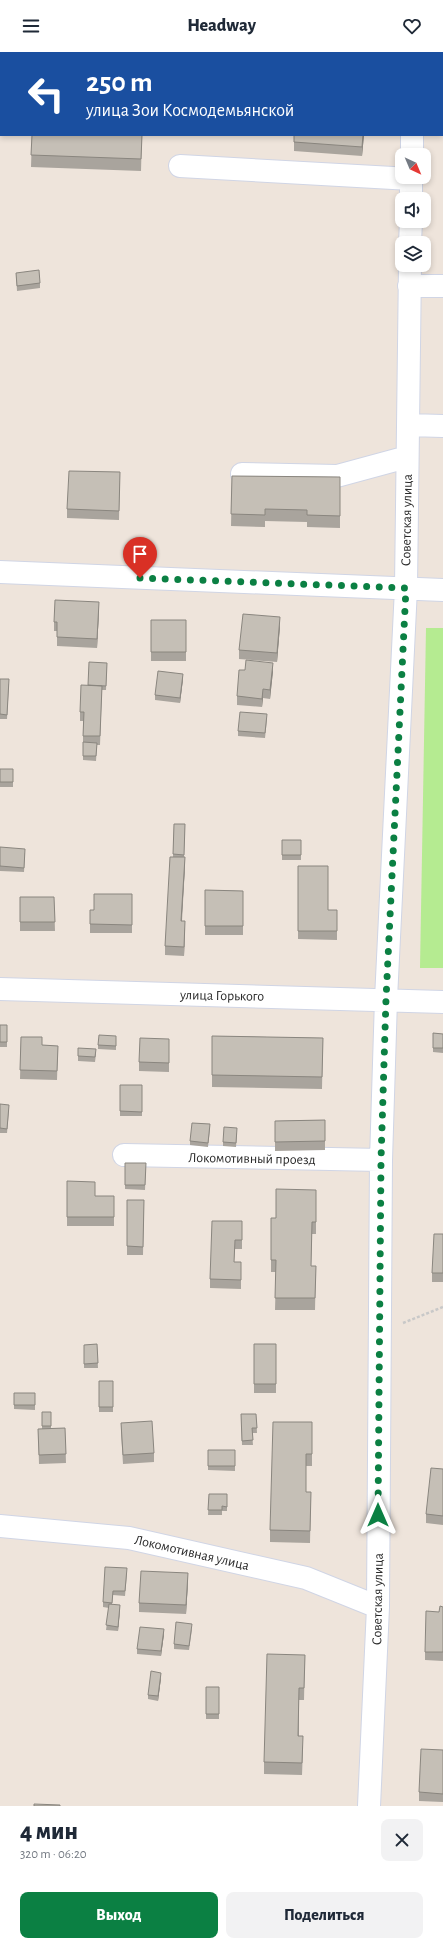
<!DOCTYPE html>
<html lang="ru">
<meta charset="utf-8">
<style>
:root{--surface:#fff;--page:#f2f2f3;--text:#1f2937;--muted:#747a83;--accent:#0b8043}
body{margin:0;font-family:"Alegreya Sans",sans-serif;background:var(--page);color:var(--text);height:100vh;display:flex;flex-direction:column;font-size:15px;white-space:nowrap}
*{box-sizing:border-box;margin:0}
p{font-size:13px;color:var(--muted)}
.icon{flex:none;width:22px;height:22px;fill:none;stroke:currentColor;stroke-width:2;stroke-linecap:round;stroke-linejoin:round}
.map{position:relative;height:1754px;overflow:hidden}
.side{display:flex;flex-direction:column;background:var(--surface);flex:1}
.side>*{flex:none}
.banner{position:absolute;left:0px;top:0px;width:443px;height:84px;box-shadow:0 2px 6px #0003;background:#1a4fa0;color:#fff;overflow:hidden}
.needle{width:26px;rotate:136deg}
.tools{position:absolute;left:395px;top:96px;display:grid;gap:8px}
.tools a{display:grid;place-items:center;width:36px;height:36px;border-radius:8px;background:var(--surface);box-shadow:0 2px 6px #0003;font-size:20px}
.pin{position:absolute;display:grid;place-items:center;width:34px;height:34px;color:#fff;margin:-41px -17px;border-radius:50% 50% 50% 0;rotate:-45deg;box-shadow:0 0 4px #0007}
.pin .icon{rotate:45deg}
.me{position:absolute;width:44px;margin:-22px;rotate:0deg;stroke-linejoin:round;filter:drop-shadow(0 0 3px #0008)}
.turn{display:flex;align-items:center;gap:14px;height:84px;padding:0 20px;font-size:18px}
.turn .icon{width:52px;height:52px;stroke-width:2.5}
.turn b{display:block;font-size:28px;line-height:34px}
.round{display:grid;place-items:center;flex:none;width:42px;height:42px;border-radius:8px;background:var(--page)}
.overview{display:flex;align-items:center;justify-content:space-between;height:68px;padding:0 20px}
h1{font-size:24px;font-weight:800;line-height:30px}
.primary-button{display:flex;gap:8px;margin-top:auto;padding:8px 20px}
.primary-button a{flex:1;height:46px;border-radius:8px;background:var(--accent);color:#fff;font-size:16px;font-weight:800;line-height:46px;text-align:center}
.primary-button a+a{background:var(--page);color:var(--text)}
header{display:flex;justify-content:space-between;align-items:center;height:52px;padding:0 20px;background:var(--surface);font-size:18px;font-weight:800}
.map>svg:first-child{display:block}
.green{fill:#b5eb91}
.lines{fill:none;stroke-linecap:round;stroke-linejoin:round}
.minor-casing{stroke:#d0d5e5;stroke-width:24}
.path{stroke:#c8c8c8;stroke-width:2.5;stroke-dasharray:3 2;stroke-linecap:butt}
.minor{stroke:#fff;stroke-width:22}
.wall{fill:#a9a49d}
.shaded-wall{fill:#8a867f}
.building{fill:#c5bfb6;stroke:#8a867f}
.route{stroke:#0b8043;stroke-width:7;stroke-dasharray:0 12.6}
.labels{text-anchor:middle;stroke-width:3.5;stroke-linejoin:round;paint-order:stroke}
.street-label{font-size:14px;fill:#2a2a2a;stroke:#fff}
</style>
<header><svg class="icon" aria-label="menu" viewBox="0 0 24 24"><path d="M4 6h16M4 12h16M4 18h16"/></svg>Headway<svg class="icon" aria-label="heart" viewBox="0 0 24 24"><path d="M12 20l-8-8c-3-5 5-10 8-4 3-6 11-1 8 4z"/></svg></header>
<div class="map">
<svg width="443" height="1754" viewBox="0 0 443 1754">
<rect width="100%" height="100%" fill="#eee4db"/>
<path class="green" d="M426 576H443V916H420Z"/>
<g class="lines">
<g class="minor-casing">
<path id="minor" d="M0 0H2
M415 1V0
M442 39H443
M412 103V83
M180 114 411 127
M411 147V125
M410 191 411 169
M409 234H443
M408 373 443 374
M242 422 337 424 407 405
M0 520 443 538
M0 937 443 950
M124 1103 381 1108
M0 1474 129 1486 306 1526 378 1555
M369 1754 378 1555 381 1108 386 947 406 536 410 213"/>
</g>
<path class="path" d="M403 1271 443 1255"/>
<use href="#minor" class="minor"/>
</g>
<path class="wall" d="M37 0H145V1H37Z
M0 8H1V80H0Z
M32 83H142L141 119 31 115Z
M294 83H364L362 104 294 99Z
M16 221 40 231V236L17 239Z
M120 420 119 468 67 466V457Z
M232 424 340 425V476L307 475V470L265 469V475L231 474Z
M99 559 97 596 57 594V579H54V570Z
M151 568H186V609H151Z
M280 574 277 610 239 607V598Z
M107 611 106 638H102L100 693H97L96 709 83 708V669H80V660L88 633Z
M273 619 270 647 263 646 262 655 237 653V644Z
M0 627 9 632 7 667H0Z
M183 627 180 651 155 648V643Z
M267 667 265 686 238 684V679Z
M0 717H13V735H0Z
M174 772H185L184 805 185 814 182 869 185 878 184 904 165 903V894L173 805Z
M282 788H301V808H282Z
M0 795 25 801 24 820 0 819Z
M298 814 328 858H337V888L298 887Z
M205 838 243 839V883H205Z
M132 842V881H90V858H94Z
M20 845H54L55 879H20Z
M0 973H7V995H0Z
M433 981 443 982V1001L433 1000Z
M212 984 323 986 322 1037 212 1035Z
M21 985 42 993 58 994 57 1028 20 1027Z
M169 987V1020L139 1019V1010Z
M116 989V998L98 997V993Z
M78 996 96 1002 95 1010 78 1009Z
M120 1033H142V1064H120Z
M0 1052 9 1058 7 1081H0Z
M325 1068V1098L275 1099V1069Z
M210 1077 208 1095 190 1093V1089Z
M237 1081 236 1095 223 1094V1090Z
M125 1111H146L145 1138 125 1137Z
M67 1129 95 1144H114V1174H67Z
M316 1138V1182H312L311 1214H316L315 1258H275L276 1220H271V1208L276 1166Z
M127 1148H144L143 1203H127Z
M242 1169V1197H235L234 1210H241V1237L210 1236V1227Z
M443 1182V1230H432V1221Z
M97 1292 98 1316H84V1293Z
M254 1292H276V1341H254Z
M99 1329H113V1360H99Z
M14 1341H35V1358L14 1357Z
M42 1360H51V1377L65 1376 66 1411 39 1412 38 1377H42Z
M241 1362H256L257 1381H252L253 1393H242Z
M312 1370V1414H306V1440H311L310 1491 270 1490V1478Z
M121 1371 154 1401V1410L123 1412 121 1380Z
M208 1398H235V1419L208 1418Z
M443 1417V1473L426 1471V1462Z
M209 1442H227V1459H222V1463H208Z
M127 1521 125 1544 113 1543 112 1552 120 1557 118 1579 106 1578 109 1556 103 1555V1550Z
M188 1530 186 1562 139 1560V1551Z
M443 1555V1609L425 1608V1600L439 1560Z
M192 1577 189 1598 174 1597V1592Z
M164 1582 161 1604 137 1602V1597Z
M305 1603 304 1648H299V1684L303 1696 302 1723 264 1722V1710Z
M161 1626 158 1649 148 1647V1643Z
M206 1635H219V1667H206Z
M443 1698V1750L419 1749V1740Z"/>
<path class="shaded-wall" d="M363 83H364L362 104V95Z
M99 550V559L97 596V587Z
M280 565V574L277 610V601Z
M273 611V619L270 647V638Z
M183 622V627L180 651V646Z
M263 637V646L262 655V647Z
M185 805V814L181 878V869Z
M185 869V878L184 904V895Z
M188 1521V1530L186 1562V1553Z
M120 1553V1557L118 1579V1575Z
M164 1577V1582L161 1604V1599Z
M161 1621V1626L158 1649V1644Z"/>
<path class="building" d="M78 0H101V1H78Z
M192 0H206V1H192Z
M256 0H272V1H256Z
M0 8H1V66H0Z
M32 83H142L141 107 31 103Z
M294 83H363L362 95 294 90Z
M39 218 40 231 17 234 16 221Z
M69 419 120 420 119 459 67 457Z
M232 424 340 425V464L307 463V458L265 457V463L231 462Z
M55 548 99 550 97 587 57 585V570H54Z
M243 562 280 565 277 601 239 598Z
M151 568H186V600H151Z
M246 608 273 611 270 638 263 637 262 647 237 644 239 618H245Z
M89 610 107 611 106 634 88 633Z
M158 619 183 622 180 646 155 643Z
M0 627H9L7 663 0 662Z
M81 633 102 634 100 684H83L84 660H80Z
M240 660 267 662 265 681 238 679Z
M83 690 97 691 96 704H83Z
M0 717H13V730H0Z
M174 772H185L184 803 173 802Z
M282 788H301V803H282Z
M0 795 25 797 24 816 0 814Z
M170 805H185L181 869H185L184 895 165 894Z
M298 814H328V858H337V879H298Z
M205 838 243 839V874H205Z
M94 842H132V873L90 872V858H94Z
M20 845H54L55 870H20Z
M0 973H7V990H0Z
M433 981 443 982V996H433Z
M99 983 116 984V994L98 993Z
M212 984 323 986 322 1025 212 1023Z
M21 985H42V993L58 994 57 1019 20 1018Z
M140 986 169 987V1011L139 1010Z
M78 996 96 997 95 1005 78 1004Z
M120 1033H142V1060L120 1059Z
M0 1052 9 1053 7 1077 0 1076Z
M325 1068V1089L275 1090V1069Z
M192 1071 210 1072 208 1091 190 1089Z
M224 1075 237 1076 236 1091 223 1090Z
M125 1111H146L145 1133H125Z
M67 1129 95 1130V1144H114V1165H67Z
M276 1137 316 1138V1170H312L311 1214H316L315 1246H275L276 1208H271V1166H276Z
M127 1148H144L143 1195 127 1194Z
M212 1169H242V1188H235L234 1210H241V1228L210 1227Z
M434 1182H443V1221H432Z
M97 1292 98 1311 84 1312V1293Z
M254 1292H276V1332H254Z
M99 1329H113V1355H99Z
M14 1341H35V1353H14Z
M42 1360H51V1374H42Z
M241 1362H256L257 1376H252L253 1388 242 1389Z
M152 1369 154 1401 123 1403 121 1371Z
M273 1370H312V1402H306V1440H311L310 1479 270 1478Z
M65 1376 66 1402 39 1403 38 1377Z
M208 1398H235V1414H208Z
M431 1416 443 1417V1464L426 1462Z
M209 1442H227V1455L222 1454V1458H208Z
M105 1515 127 1516 125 1539H113L112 1551 103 1550Z
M141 1519 188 1521 186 1553 139 1551Z
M109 1552 120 1553 118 1575 106 1573Z
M440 1554 443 1555V1600H425L426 1559 439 1560Z
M176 1570 192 1572 189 1594 174 1592Z
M140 1575 164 1577 161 1599 137 1597Z
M267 1602 305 1603 304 1636H299L298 1684H303L302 1711 264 1710Z
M151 1619 161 1621 158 1644 148 1643Z
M206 1635H219V1662H206Z
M421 1697 443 1698V1742L419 1740Z
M34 1752 60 1753V1754H34Z"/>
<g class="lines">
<path class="route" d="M140 526 406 536 386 947 381 1108 378 1463"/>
</g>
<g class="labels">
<g class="street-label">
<text transform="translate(406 468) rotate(-89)" y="5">Советская улица</text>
<text transform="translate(222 943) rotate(1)" y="5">улица Горького</text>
<text transform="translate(252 1106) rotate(1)" y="5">Локомотивный проезд</text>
<text transform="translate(192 1500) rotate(13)" y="5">Локомотивная улица</text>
<text transform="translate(377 1547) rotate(-89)" y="5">Советская улица</text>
</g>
</g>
</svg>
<div class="tools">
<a><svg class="needle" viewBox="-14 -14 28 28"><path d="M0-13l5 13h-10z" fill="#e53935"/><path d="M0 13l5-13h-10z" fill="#747a83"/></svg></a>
<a><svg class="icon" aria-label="sound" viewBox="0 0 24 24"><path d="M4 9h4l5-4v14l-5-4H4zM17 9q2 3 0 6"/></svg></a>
<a><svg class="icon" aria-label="layers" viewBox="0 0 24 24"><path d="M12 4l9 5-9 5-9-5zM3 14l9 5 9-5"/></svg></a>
</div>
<div class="pin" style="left:140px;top:526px;background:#d93025"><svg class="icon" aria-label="arrive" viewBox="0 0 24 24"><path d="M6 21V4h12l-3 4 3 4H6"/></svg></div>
<svg class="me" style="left:378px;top:1463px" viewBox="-20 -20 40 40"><path d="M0-17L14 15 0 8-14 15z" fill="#0b8043" stroke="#fff" stroke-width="4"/></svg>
<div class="banner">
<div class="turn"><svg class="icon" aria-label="left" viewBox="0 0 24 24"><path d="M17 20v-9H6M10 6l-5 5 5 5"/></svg><div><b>250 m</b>улица Зои Космодемьянской</div></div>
</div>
</div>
<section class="side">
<div class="overview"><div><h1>4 мин</h1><p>320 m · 06:20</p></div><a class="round"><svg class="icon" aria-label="close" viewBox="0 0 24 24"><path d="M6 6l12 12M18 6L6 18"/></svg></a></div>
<div class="primary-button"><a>Выход</a><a>Поделиться</a></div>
</section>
